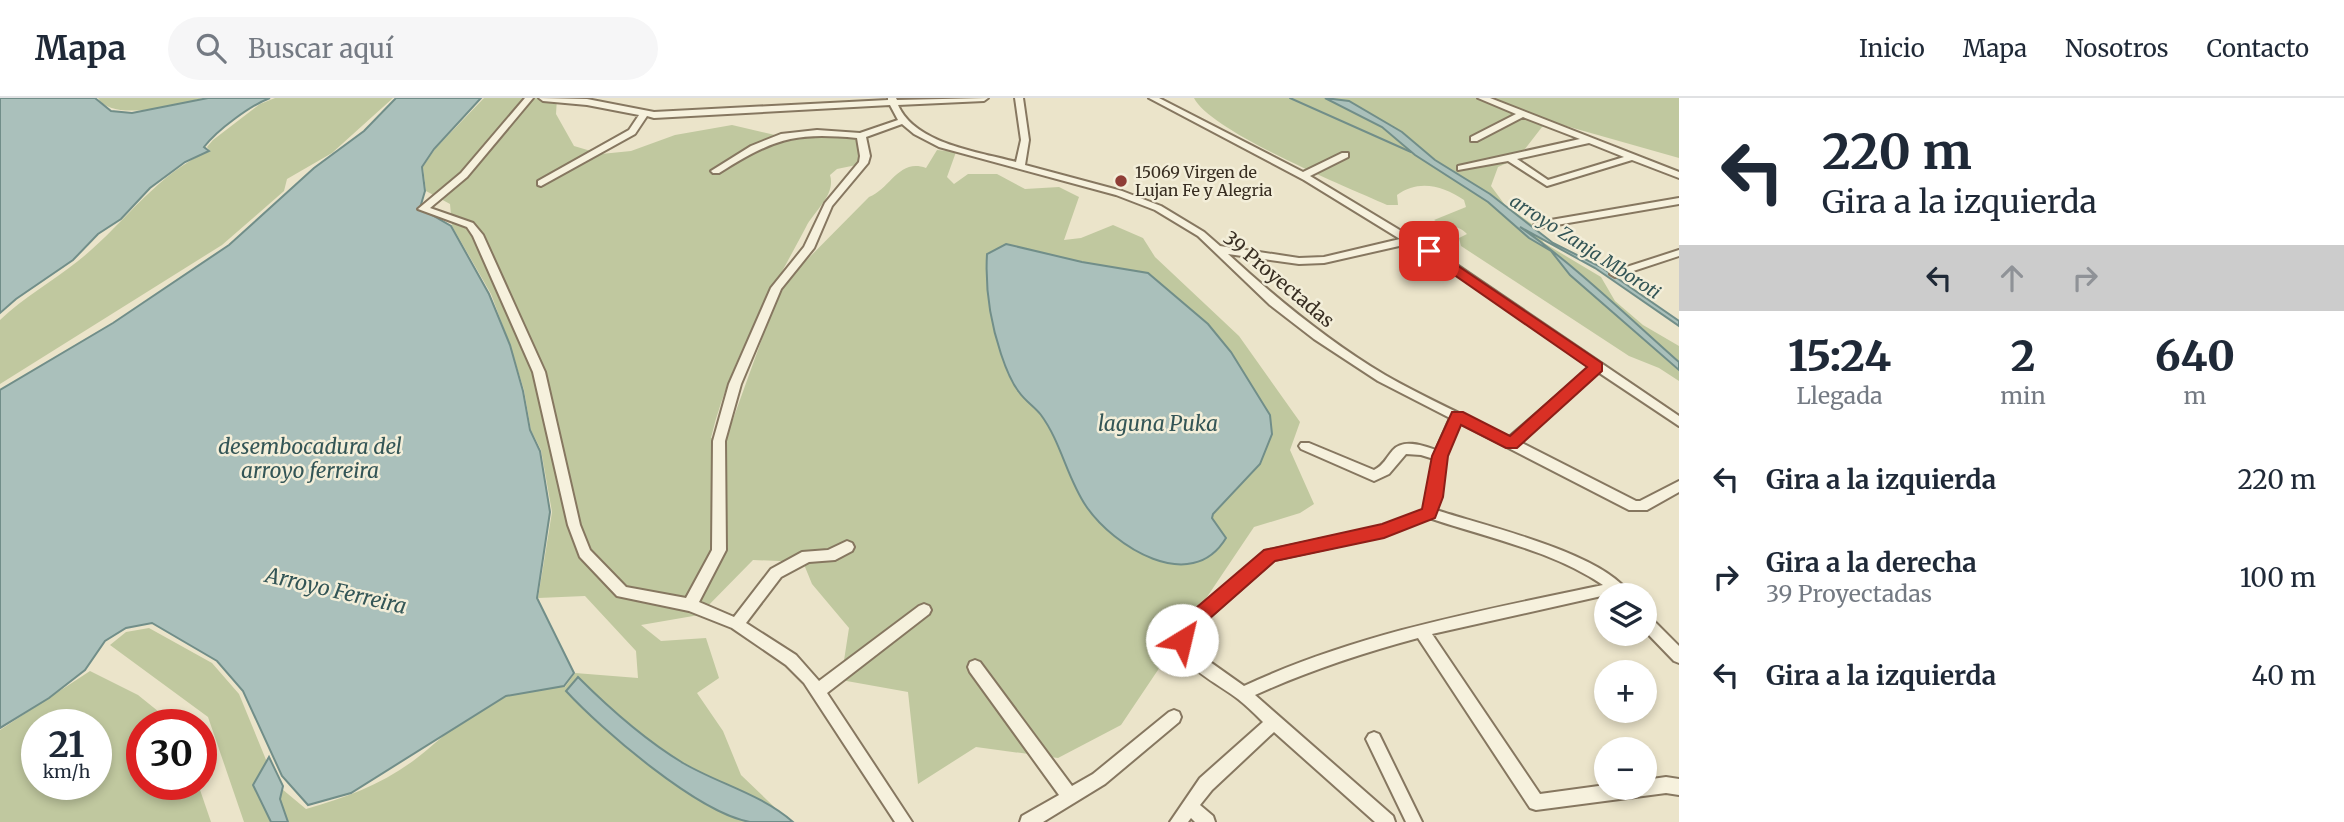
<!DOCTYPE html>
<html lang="es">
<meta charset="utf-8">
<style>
:root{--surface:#fff;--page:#f6f6f7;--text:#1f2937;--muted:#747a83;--line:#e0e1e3}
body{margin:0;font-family:Merriweather,serif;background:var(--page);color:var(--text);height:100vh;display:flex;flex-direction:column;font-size:26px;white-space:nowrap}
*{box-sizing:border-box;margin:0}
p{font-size:23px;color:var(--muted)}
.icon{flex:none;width:38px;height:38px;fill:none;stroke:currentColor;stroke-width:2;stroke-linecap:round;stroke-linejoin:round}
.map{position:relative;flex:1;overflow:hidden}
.drawer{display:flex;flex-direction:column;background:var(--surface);width:665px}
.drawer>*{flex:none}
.banner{background:#fff;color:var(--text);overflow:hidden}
.buttons{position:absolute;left:1594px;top:485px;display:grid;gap:14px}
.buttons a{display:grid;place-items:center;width:63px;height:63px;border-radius:50%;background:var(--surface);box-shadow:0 4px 10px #0003;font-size:35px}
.speed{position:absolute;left:21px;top:611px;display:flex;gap:14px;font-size:35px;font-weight:700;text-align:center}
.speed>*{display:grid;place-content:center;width:91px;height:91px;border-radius:50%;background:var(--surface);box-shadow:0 4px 10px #0003;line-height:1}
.speed small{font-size:18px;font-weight:400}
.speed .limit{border:10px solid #d22;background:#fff;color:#111}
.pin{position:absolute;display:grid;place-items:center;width:60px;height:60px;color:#fff;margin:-30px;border-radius:14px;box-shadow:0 4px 10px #0006}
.me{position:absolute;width:77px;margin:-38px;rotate:36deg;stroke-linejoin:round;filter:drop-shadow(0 0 5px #0008)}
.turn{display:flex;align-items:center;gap:24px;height:147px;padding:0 28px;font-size:32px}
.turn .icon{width:91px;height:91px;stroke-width:2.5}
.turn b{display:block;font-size:49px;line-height:60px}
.lanes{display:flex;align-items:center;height:66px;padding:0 28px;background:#0003;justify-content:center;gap:35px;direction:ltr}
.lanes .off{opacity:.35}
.eta{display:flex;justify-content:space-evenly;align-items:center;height:119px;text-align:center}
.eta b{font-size:42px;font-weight:800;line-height:49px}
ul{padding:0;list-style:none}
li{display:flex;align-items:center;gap:21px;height:98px;padding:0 28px}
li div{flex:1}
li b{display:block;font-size:26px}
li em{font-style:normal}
header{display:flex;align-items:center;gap:42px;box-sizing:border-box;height:98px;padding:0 35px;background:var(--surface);border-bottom:2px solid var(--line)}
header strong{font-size:33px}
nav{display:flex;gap:38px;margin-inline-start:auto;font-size:24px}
.search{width:490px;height:63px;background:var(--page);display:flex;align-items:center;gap:18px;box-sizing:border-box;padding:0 24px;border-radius:38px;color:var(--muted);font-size:26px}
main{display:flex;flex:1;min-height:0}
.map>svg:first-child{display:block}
.green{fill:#c0c89f;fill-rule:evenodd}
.water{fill:#aac0bb;stroke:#718e89;stroke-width:2}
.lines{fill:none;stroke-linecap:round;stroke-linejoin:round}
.stream{stroke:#718e89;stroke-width:2}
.street-casing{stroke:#867760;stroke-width:4}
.street{fill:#f6f1dd;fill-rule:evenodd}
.route{fill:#d93025;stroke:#8d1f18;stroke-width:2}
.poi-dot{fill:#8f3d36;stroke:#f3eed9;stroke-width:2.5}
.labels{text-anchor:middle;stroke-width:5;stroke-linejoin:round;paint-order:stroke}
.far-poi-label{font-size:16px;fill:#382e22;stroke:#f3eed9;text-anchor:start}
.far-water-label{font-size:18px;font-style:italic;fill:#335556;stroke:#f3eed9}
.street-label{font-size:19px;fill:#382e22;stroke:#f3eed9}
.water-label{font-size:21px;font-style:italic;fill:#335556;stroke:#f3eed9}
</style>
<header>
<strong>Mapa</strong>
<div class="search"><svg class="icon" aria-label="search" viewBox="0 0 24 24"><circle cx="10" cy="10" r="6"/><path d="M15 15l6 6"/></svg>Buscar aquí</div>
<nav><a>Inicio</a><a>Mapa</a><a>Nosotros</a><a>Contacto</a></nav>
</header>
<main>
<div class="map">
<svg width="1679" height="724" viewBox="0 0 1679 724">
<rect width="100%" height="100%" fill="#ebe4ca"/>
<path class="green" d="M98 0H203C180 6 112 25 98 0Z
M275 0H393L332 55 287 81 284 93 222 147 0 286V222C24 199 52 184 78 163 123 128 156 75 210 53L207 49 213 42 260 6Z
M484 0H557L556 16 574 48 601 56 631 53 675 37 732 27 775 37 834 34 863 40 869 50 866 65 837 71 830 77C836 97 815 112 806 129 770 197 729 264 711 340L728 335 781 188 869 99C891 90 899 60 926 70L937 52 956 54 947 79 954 86 968 76H997L1025 91 1059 89 1079 99 1064 142 1081 140 1113 127 1143 140 1155 159 1239 238 1300 324 1290 352 1314 406 1300 415 1254 429 1121 627 1058 660 976 649 918 686 908 594 841 582 849 530 812 486 803 464 753 462 699 517 641 527 661 543 706 540 719 580 697 595 723 633 741 677 790 724H244L208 619 110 547 126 534 149 530 212 565 239 596 276 686 306 711C345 700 380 687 413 663 471 620 483 582 565 589L575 575 638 580 636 553 585 498 538 500 552 414 541 352 531 332 524 292 510 247 491 196 452 128 450 106 426 93 423 69 435 51Z
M1194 0H1679V60L1559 26 1542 29 1518 60 1498 69 1491 88 1505 107 1533 127 1544 145 1601 179 1615 203 1643 227 1679 248V283L1659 270 1629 258 1461 148 1459 140 1467 136C1458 126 1445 129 1434 122L1466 109 1464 102C1443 88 1419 81 1397 97L1398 107H1387C1349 90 1211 34 1194 0Z
M90 573 138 597 174 626H142V686H198L211 724H0V632ZM37 626H96V686H37Z"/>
<path class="water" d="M0 0H95L111 13 132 15 208 0H270C251 7 217 32 204 49L209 53 185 64 150 90 121 121 98 136 73 162 16 201 0 215Z
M396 0H481L434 51 422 69 425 93 420 110 451 128 489 196 510 247 523 293 530 332 540 353 550 414 537 500 574 575 564 588 506 598 351 695 308 707 282 678 243 593 217 563 152 525 126 530 105 543 85 572 49 600 0 630V292L113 225 229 147 314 70 364 33Z
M1325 0 1349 3 1402 34 1435 62 1490 96 1553 145 1601 169 1679 223V228L1595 170 1520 129C1576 168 1627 218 1679 264V272L1570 177 1551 153 1529 140 1488 104 1415 57 1382 29Z
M1006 146 1082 164 1148 175 1208 226 1231 254 1270 317 1272 336 1260 366 1213 416 1212 420 1226 440C1191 498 1113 448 1086 408 1067 380 1061 344 1041 317 1035 309 1025 303 1019 294 1011 284 1005 268 1001 256 990 223 985 190 987 156Z
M578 579C609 610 645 642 683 665 719 686 761 696 793 724 779 724 763 724 750 724 698 715 601 631 566 593Z
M269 659 283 688 280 701 288 724H271L253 687Z"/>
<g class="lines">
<path class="stream" d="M1290 0 1411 54"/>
<g class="street-casing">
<path id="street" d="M525 0H533L467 79 430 110 473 125 483 137 545 274 580 427 590 452 626 489 686 500 712 452 713 343 729 286 771 190 804 149 825 105 859 64 860 58 857 40C792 34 774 41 719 75H713L711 73 751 48 781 36 817 32 860 35 898 22 890 7 654 20 647 18 635 36 541 88 538 87V83L629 32 639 17 587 7 543 3 539 0 587 1 654 14 888 2V0H896L897 2 988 0 984 3 898 7C915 46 979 54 1016 64L1021 42 1015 0H1023L1029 42 1025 67 1122 93 1161 108 1204 134 1220 148 1299 160 1324 159 1400 141 1304 82 1149 0H1159L1303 74 1342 55H1348V59L1310 78 1451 163 1679 318V328L1598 274 1520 344 1636 403H1640L1679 383V394L1647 412H1629L1460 325 1446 358 1441 399 1436 412C1482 427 1607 456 1630 497H1606L1432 536 1540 696 1606 687V690H1645V682L1666 679 1679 681V697L1666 695 1536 712 1530 710 1418 540C1362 555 1308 573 1255 597L1393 718 1395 724H1375L1274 634 1212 692 1200 707 1213 718 1215 724H1195L1191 720 1188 724H1170L1200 680 1263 624C1255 616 1247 608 1238 601 1217 584 1165 562 1178 529L1265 453 1383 428 1424 412 1429 399 1434 361 1421 357 1406 356 1389 376 1374 383 1301 351 1299 348 1301 345H1309L1374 372C1384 367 1386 360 1393 352 1404 340 1424 348 1436 352L1450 320 1378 283 1314 241 1270 207 1198 138 1155 112 1116 97 939 49 914 36 902 26 866 39 870 58 868 65 832 108 814 150 781 191 741 286 725 343 726 452 699 504 734 519 771 471 802 454 828 452 847 443 852 445 854 449 852 453 835 462 809 464 781 479 746 525 796 557 819 583 919 508 924 506 929 508 931 512 929 516 827 595 912 724H895L804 585 786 567 732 530 689 513 617 498 580 459 568 427 533 274 473 138 467 129 418 111 461 75ZM1408 146 1443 167 1590 269 1509 339C1468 319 1425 300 1385 277 1328 243 1277 201 1228 156L1299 166 1324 165ZM1429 420C1488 440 1551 452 1603 487 1480 513 1358 535 1244 588L1196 554 1190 546V536L1274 462 1384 438Z
M1478 0H1490L1679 74V80L1632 62 1547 88 1508 63 1458 72V68L1580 41 1523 19 1477 43H1471V39L1516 16ZM1589 45 1624 59 1548 82 1517 61Z
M1679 100V106L1539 130 1534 127 1539 124Z
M1679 152V158L1615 179 1610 176 1611 174Z
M1645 517 1650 519 1679 548V565L1674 563 1645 533Z
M975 562 980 564 1072 688 1093 676 1169 614 1174 612 1179 614 1181 619 1179 624 1105 686 1043 724H1020L1022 718 1059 697 970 574 968 569 970 564Z
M1374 634 1379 636 1422 724H1406L1366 641 1369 636Z"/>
</g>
<use href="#street" class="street"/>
</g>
<path class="route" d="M1424 151H1433L1602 265V273L1517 350H1506L1461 327 1448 358 1443 399 1435 420 1384 440 1275 463 1192 536 1188 548H1175L1173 542 1176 527 1264 452 1382 426 1422 411 1432 358 1452 314H1463L1510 338 1587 269 1424 156Z"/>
<circle class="poi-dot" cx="1121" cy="83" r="7"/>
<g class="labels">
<g class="far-poi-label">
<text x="1135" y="80">15069 Virgen de<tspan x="1135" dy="18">Lujan Fe y Alegria</tspan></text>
</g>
<g class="far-water-label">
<text transform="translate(1585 149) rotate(33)" y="6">arroyo Zanja Mboroti</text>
</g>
<g class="street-label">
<text transform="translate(1279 181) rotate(40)" y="7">39 Proyectadas</text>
</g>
<g class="water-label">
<text x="1158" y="333">laguna Puka</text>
<text x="310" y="356">desembocadura del<tspan x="310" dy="24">arroyo ferreira</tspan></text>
<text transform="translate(336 493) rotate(13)" y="7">Arroyo Ferreira</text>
</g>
</g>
</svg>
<div class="buttons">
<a><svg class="icon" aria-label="layers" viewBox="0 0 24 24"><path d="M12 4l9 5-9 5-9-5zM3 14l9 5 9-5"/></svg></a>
<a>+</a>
<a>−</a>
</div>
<div class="speed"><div>21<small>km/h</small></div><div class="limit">30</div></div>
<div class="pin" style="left:1429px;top:153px;background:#d93025"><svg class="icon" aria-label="arrive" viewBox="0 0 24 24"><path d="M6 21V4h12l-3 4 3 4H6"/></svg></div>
<svg class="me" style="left:1182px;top:542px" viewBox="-20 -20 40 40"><circle r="19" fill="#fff"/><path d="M0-13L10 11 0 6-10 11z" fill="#d93025"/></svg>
</div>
<section class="drawer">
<div class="banner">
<div class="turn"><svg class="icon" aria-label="left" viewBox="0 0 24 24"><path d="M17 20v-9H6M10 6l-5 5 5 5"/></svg><div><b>220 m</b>Gira a la izquierda</div></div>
<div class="lanes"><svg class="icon" aria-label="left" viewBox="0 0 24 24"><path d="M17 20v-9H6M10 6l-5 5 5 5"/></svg><svg class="icon off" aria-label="ahead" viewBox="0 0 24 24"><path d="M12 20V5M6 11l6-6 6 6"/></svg><svg class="icon off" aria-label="right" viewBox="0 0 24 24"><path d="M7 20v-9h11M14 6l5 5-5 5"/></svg></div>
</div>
<div class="eta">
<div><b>15:24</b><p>Llegada</p></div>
<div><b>2</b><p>min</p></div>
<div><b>640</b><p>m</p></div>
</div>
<ul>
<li><svg class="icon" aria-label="left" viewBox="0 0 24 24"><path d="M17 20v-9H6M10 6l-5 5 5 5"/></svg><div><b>Gira a la izquierda</b></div><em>220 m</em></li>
<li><svg class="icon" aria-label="right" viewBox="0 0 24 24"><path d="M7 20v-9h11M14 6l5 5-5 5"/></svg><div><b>Gira a la derecha</b><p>39 Proyectadas</p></div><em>100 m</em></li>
<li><svg class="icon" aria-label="left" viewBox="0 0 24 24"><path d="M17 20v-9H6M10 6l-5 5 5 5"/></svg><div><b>Gira a la izquierda</b></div><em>40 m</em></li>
</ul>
</section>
</main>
